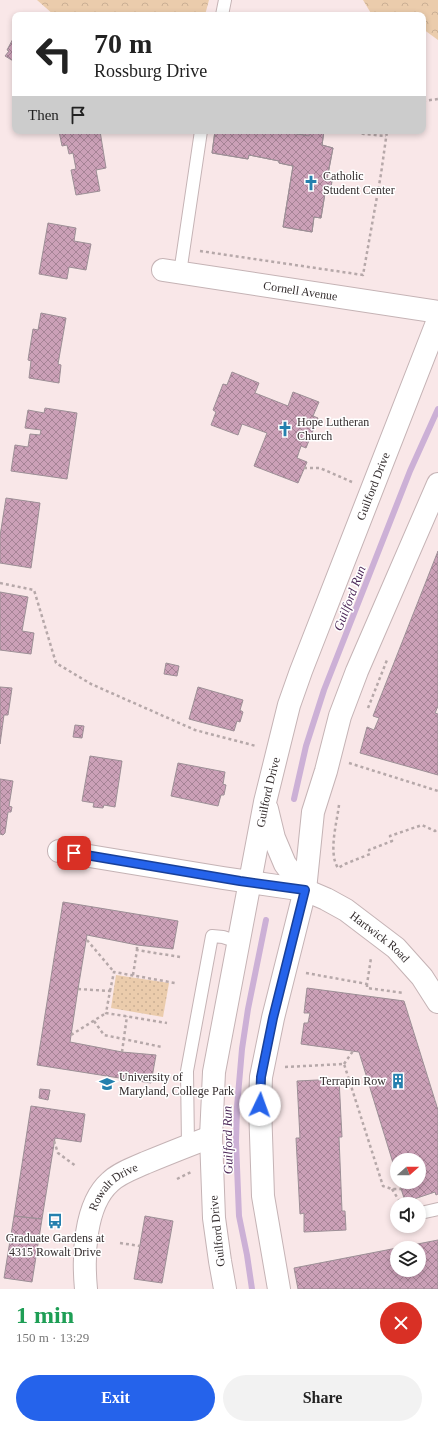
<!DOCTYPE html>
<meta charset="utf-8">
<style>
:root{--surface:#fff;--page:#f2f2f2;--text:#222;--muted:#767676;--accent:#2563eb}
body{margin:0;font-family:"Times New Roman",serif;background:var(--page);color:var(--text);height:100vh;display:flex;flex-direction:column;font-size:15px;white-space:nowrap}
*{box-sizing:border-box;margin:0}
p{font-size:13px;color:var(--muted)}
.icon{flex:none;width:22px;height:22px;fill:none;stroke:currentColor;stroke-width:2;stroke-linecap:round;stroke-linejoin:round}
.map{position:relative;height:1289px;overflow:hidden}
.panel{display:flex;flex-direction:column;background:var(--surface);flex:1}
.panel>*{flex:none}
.banner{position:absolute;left:12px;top:12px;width:414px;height:122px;border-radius:8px;box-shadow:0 2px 6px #0003;background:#fff;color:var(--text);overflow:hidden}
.needle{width:26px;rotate:69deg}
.buttons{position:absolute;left:390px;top:1153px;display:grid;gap:8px}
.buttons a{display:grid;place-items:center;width:36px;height:36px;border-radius:50%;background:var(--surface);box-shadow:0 2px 6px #0003;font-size:20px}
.pin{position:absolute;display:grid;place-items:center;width:34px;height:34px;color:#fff;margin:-17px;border-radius:8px;box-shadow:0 2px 6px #0006}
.me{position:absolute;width:44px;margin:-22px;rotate:3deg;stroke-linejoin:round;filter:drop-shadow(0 0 3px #0008)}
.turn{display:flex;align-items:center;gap:14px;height:84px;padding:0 16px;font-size:18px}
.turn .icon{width:52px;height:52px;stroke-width:2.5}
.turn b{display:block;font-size:28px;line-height:34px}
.then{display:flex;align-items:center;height:38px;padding:0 16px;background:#0003;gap:8px;font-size:15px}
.round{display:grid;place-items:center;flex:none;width:42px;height:42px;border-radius:21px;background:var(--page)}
.overview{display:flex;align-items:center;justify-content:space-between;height:68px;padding:0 16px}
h1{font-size:24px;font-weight:800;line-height:30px;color:#1e9e55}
.cta{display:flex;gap:8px;margin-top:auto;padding:8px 16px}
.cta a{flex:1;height:46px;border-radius:24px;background:var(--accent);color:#fff;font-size:16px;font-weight:800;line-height:46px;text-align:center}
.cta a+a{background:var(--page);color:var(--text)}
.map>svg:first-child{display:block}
.grass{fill:url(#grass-dots)}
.forest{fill:url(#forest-crowns)}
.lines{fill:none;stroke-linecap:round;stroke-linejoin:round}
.stream{stroke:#ccb0d6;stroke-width:6}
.building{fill:url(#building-cross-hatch);stroke:#9d8f96}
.lane-casing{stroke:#c5b3b5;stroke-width:14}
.street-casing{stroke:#c5b3b5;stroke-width:24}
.path{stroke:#b6a8a9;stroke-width:2.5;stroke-dasharray:3 3;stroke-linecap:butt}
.lane{stroke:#fff;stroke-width:12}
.street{stroke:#fff;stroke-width:22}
.route-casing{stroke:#184099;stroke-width:10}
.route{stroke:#2563eb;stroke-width:7}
.labels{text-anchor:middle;stroke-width:3;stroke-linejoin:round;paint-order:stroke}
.poi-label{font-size:12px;fill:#332c2d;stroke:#fff;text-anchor:start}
.street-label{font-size:12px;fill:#332c2d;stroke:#fff}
.water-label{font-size:13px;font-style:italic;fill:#502c5b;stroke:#fff}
</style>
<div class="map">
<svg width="438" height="1289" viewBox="0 0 438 1289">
<defs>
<pattern id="grass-dots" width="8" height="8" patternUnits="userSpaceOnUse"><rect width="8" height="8" fill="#ebccac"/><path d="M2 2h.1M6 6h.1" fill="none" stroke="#caaf94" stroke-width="1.8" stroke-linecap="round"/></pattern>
<pattern id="forest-crowns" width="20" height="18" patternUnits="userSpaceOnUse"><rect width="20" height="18" fill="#ebccac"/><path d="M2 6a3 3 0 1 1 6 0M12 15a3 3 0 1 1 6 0" fill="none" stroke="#caaf94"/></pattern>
<pattern id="building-cross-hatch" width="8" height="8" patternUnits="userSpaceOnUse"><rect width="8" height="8" fill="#cba0b7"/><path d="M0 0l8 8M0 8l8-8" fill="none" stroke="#a58395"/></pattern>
</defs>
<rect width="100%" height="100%" fill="#f9e7e8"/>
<path class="grass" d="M116 975 169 983 163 1017 111 1008Z"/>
<path class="forest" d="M37 0H209L205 15H54Z
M363 0H438V40L423 29V15H372Z"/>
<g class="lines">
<path class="stream" d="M294 799 306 746 324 690 410 471 438 409
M252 1289 247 1255 239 1216 236 1142 237 1107 242 1049 248 1009 266 920"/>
</g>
<path class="building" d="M15 35V62L5 56 9 51 7 50Z
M59 131H100L106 168 96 170 100 191 76 195 71 170 76 169 73 153 69 154 67 145 62 146Z
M215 131H280L309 136 310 131H324L322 145 333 148 327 179 332 180 331 188 326 187 321 218 314 217 312 232 283 227 293 166 279 163V161L249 155 248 159 212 153Z
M215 131H324L322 145 333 148 327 179 332 180 331 188 326 187 321 218 314 217 312 232 283 227 293 166 279 163V161L249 155 248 159 212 153Z
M48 223 76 228 74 241 91 244 86 270 69 267 67 279 39 274Z
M41 313 66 318 58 364 61 365 59 383 29 378 31 361 28 360 33 329 38 330Z
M232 372 259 383 255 393 288 406 293 392 319 402 313 416 318 418 306 448 301 446 297 458 307 462 298 483 254 466 267 433 242 424 238 435 211 425 216 412 213 410 223 384 227 385Z
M45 408 77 413 67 479 11 471 15 445 28 447 30 434 40 435 41 430 25 428 28 410 44 413Z
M6 498 40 503 31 568 0 563V536Z
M438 551V706L435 713 438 714V775L360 753 367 727 374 730 379 718 373 716Z
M0 592 28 597 22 631 34 633 31 654 0 650Z
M166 663 179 666 177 676 164 674Z
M0 687 12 688 8 715H4L0 744Z
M198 687 243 700 240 710 243 712 240 722 237 721 234 731 189 719Z
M75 725 84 726 82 738 73 737Z
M90 756 122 761 115 807 104 805 103 808 93 807 94 803 82 801Z
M178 763 225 772 223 784 226 785 224 795H221L218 806 171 796Z
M0 779 13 781 9 806 12 807 11 812H8L5 833 3 835 0 834Z
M63 902 178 921 173 949 137 945 87 935 78 989 70 1042 122 1052 156 1055 151 1083 37 1065Z
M307 988 404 1001 438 1110V1194L436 1195 435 1192 408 1201 407 1197 404 1198 399 1182H419V1160H397V1176L359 1052 301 1044 304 1023H308L310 1013H304Z
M339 1079 342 1137H339L342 1211H345L346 1230 304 1232V1213L300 1214 296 1138H300L297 1081Z
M40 1089 50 1090 48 1100 39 1098Z
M31 1106 85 1114 81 1142 55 1138 42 1219 14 1216Z
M14 1216 42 1219 32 1282 4 1278Z
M145 1216 173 1221 162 1283 134 1279Z
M438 1240V1289H298L294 1268 397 1248V1270H419V1248H397Z"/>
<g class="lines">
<g class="lane-casing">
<path id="lane" d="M222 15 225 0
M180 273 201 131
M188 1145 187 1071 212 936 223 937 238 942
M425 1212 438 1209"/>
</g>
<g class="street-casing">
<g id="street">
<path id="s1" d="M163 270 438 312"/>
<path d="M267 809 274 838 285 864 305 890"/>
<path id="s2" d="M59 851 223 878 305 890 326 899 346 910 396 948 422 977 438 1002"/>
<path id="s3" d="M86 1289C83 1257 84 1205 110 1182 119 1173 134 1168 145 1163 167 1154 189 1145 211 1137"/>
<path id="s4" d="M225 1289 220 1261 214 1218 211 1137 214 1072 265 802 289 705 301 671 438 320"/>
<path d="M279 1289 263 1196 260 1105 261 1077 273 1018 305 890 313 812 326 771 340 716 357 671 438 484"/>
</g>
</g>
<path class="path" d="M423 101 438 99
M350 131 364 134 386 136
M200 251 363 275 381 174 387 131
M304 468H320L352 482
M0 583 34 590 56 663 91 684 195 730 256 746
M368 708 387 660
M349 763 438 791
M339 805C337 822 328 853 338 868L345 864 370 854 369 850 392 841 390 836 422 825 435 831 438 829
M87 940 114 972
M137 950V945
M306 973 367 984 371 958
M133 975 137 950 180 957
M367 984V988L404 993
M78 989 110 991 106 1013 167 1023
M110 991 114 972 175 983
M94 1021 104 1035 162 1047
M71 1035 106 1013
M122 1052 127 1016
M344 1064 353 1051
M285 1067 344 1064 383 1186 392 1189H401
M54 1141 58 1153 76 1166
M177 1179 191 1172
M392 1189 400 1202 415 1199
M120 1243 140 1246"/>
<use href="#lane" class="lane"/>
<use href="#street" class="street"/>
</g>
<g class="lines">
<g class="route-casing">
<path id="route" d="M74 853 240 881 305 890 273 1018 261 1077 260 1105"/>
</g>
<use href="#route" class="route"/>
</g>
<defs>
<g id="church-bare" transform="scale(1.2)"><path d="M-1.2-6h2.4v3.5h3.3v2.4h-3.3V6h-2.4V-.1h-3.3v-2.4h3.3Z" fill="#2580ae" stroke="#fff" stroke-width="2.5" paint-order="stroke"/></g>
<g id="building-bare" transform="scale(1.2)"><path d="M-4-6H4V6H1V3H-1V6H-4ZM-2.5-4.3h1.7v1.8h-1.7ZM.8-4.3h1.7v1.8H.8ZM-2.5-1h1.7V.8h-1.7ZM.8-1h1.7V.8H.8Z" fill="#2580ae" stroke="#fff" stroke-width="2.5" paint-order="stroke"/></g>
<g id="university-bare" transform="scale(1.2)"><path d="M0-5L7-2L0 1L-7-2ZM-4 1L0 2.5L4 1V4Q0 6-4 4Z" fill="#2580ae" stroke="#fff" stroke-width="2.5" paint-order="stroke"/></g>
<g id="bus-bare" transform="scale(1.2)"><path d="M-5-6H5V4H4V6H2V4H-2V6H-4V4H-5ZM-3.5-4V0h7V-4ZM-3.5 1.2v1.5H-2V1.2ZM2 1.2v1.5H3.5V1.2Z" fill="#2580ae" stroke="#fff" stroke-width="2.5" paint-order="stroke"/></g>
</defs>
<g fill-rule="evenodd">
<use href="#church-bare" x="311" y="183"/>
<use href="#church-bare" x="285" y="429"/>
<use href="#building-bare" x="398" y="1081"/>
<use href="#university-bare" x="107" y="1084"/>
<use href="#bus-bare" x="55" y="1221"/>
</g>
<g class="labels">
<g class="poi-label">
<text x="323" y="180">Catholic<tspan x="323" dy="14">Student Center</tspan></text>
<text x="297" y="426">Hope Lutheran<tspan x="297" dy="14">Church</tspan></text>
<text x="119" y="1081">University of<tspan x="119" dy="14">Maryland, College Park</tspan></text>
<text x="386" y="1085" text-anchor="end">Terrapin Row</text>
<text x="55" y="1242" text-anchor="middle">Graduate Gardens at<tspan x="55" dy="14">4315 Rowalt Drive</tspan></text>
</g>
<g class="street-label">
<text dy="4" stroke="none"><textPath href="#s1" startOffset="139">Cornell Avenue</textPath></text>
<text dy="4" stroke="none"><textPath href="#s4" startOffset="827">Guilford Drive</textPath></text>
<text dy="4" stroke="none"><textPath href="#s4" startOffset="503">Guilford Drive</textPath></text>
<text dy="4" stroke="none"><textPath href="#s2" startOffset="338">Hartwick Road</textPath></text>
<text dy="4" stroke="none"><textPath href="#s3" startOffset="112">Rowalt Drive</textPath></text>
<text transform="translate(217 1231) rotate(-96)" y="4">Guilford Drive</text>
</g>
<g class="water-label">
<text transform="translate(349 598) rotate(-69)" y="5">Guilford Run</text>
<text transform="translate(227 1140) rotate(-91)" y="5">Guilford Run</text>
</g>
</g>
</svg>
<div class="buttons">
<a><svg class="needle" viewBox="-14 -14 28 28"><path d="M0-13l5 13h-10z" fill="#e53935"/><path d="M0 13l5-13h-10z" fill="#767676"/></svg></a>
<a><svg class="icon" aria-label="sound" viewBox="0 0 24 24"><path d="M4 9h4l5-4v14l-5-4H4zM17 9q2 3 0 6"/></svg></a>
<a><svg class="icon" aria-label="layers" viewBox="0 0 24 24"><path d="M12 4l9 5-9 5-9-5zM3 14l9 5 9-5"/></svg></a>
</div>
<div class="pin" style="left:74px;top:853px;background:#d93025"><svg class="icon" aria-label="arrive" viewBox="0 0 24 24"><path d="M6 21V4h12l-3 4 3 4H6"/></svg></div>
<svg class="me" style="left:260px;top:1105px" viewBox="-20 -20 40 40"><circle r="19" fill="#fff"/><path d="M0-13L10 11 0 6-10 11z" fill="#2563eb"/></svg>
<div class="banner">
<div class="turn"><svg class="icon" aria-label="left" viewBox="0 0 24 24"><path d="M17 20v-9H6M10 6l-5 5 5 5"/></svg><div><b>70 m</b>Rossburg Drive</div></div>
<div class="then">Then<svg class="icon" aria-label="arrive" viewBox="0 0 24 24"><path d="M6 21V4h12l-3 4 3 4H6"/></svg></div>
</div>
</div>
<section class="panel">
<div class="overview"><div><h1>1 min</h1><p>150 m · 13:29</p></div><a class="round" style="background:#d93025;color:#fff"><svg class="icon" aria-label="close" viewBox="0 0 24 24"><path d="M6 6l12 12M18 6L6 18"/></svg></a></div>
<div class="cta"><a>Exit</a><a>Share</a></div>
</section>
